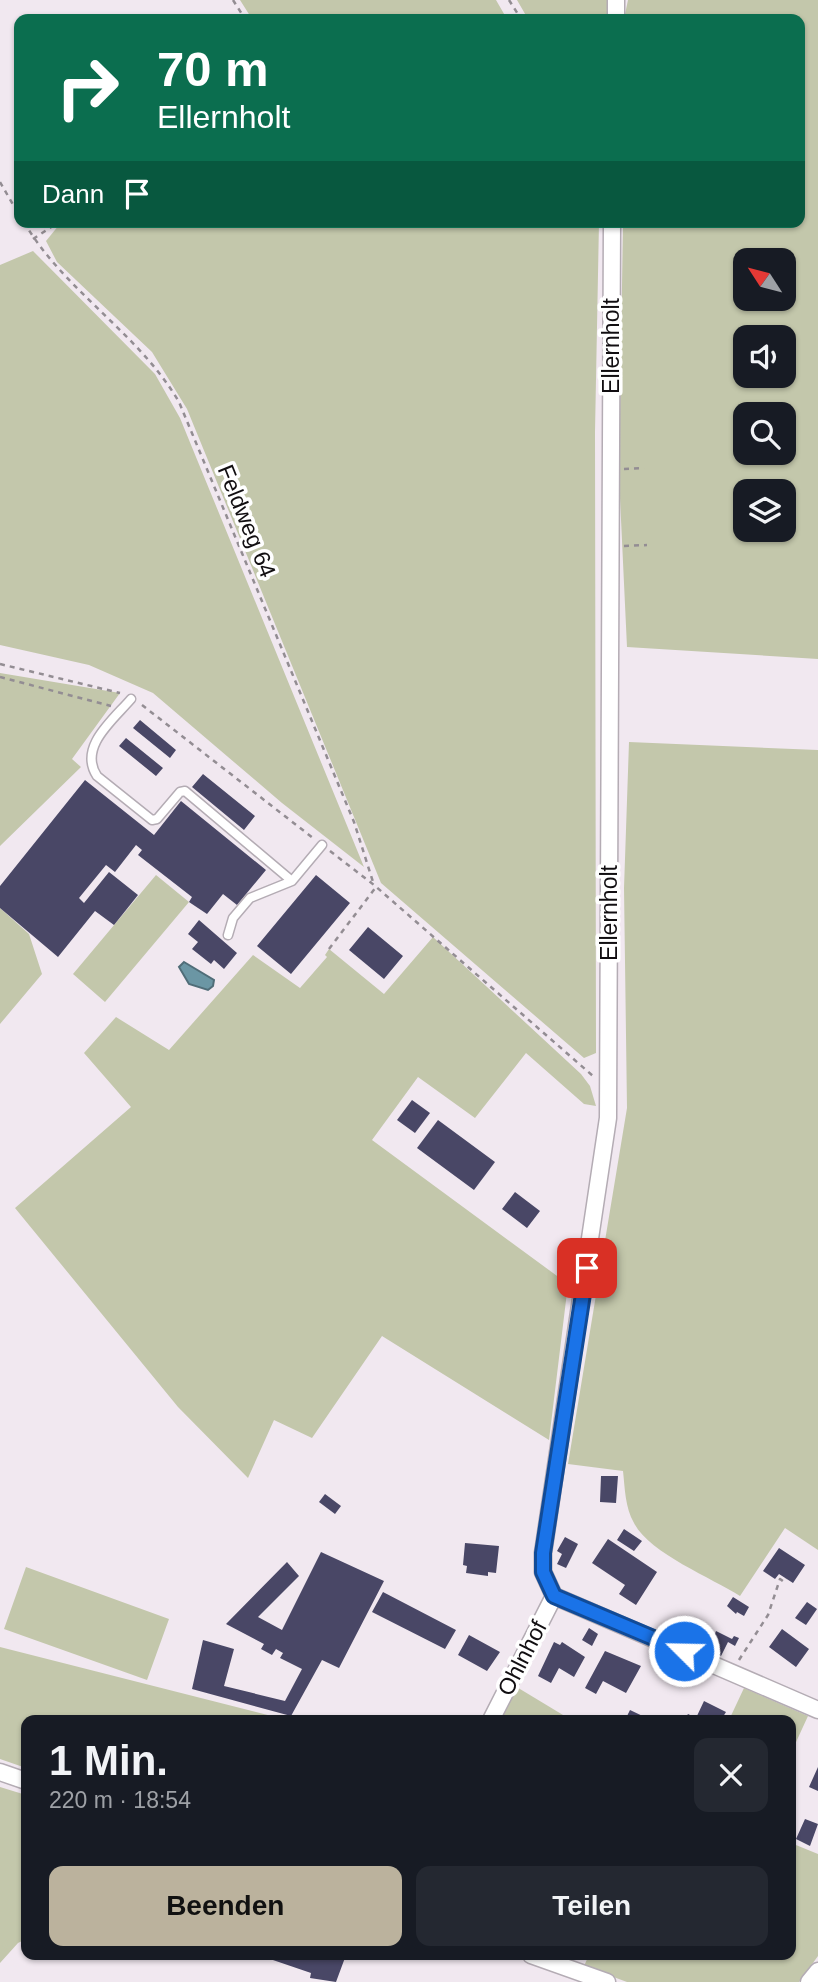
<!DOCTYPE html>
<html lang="de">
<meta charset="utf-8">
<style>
:root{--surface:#171b24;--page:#242831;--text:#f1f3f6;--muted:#9ea1a6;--accent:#bbb29d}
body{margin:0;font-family:Helvetica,sans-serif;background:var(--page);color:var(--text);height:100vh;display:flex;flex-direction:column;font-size:26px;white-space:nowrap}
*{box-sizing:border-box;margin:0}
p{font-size:23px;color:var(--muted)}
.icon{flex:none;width:38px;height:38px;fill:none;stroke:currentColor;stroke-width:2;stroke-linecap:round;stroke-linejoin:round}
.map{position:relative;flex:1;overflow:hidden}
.drawer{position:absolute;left:21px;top:1715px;width:775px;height:245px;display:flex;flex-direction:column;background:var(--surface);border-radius:14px;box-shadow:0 2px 5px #0004}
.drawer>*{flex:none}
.guide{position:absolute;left:14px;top:14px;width:791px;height:214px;border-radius:14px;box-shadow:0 2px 5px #0004;background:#0b6e4f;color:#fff;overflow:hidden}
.needle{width:46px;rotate:306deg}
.controls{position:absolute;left:733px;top:248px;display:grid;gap:14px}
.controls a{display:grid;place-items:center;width:63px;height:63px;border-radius:14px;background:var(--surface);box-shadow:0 2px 5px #0004;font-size:35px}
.pin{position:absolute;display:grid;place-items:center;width:60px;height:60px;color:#fff;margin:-30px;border-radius:14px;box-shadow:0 4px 10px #0006}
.me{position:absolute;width:77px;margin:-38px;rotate:293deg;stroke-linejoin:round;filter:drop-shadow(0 0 5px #0008)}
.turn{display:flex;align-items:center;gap:24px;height:147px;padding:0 28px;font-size:32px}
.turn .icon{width:91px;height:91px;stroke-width:2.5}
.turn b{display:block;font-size:49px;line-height:60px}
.then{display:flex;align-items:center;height:66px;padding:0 28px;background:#0003;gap:14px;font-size:26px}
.round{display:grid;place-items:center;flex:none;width:74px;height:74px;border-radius:14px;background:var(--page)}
.head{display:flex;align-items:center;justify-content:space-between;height:119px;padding:0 28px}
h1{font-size:42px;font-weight:800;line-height:52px}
.button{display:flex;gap:14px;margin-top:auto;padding:14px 28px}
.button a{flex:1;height:80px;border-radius:14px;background:var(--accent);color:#111;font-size:28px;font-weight:800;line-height:80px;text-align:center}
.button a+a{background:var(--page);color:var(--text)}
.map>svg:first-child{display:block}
.green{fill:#c3c7ab;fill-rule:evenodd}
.water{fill:#6b96a4;stroke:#506d78;stroke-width:2}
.building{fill:#494766}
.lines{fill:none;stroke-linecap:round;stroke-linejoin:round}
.service-casing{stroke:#b4acb4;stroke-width:11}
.minor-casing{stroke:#b4acb4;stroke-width:19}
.path{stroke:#938d93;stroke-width:2.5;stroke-dasharray:5 5;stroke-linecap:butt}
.service{stroke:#fff;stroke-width:8}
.minor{stroke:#fff;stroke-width:16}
.route-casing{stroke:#114b97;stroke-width:18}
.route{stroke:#1a73e8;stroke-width:12}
.labels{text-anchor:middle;stroke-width:7;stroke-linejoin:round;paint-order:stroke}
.street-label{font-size:23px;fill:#110e11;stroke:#fff}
</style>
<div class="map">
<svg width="818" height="1982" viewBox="0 0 818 1982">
<rect width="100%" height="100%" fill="#f1e8f0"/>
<path class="green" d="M240 0H496L507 19H252Z
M517 0H608V19H528Z
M628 0H818V659L627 647 619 477 623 222H800V19H624ZM746 261H784V299H746ZM746 338H784V376H746ZM746 415H784V453H746ZM746 492H784V530H746Z
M66 222H599L595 432 596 1053 584 1058 381 883 187 409 152 352 57 262 46 241 59 225Z
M33 251 155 374 180 418 364 867 282 803 153 693 89 665 0 645V265Z
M0 673 120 693 72 759 81 767 0 846Z
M629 742 818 750V1550L785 1528 740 1596C712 1578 649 1553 634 1523 625 1507 625 1489 623 1471L568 1464 627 1108 624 888Z
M156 875 189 902 105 1002 73 974Z
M0 908 29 934 42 974 0 1024Z
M433 937 581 1074 590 1086 596 1106 584 1104 526 1053 475 1118 418 1077 372 1140 568 1284 549 1440 382 1336 312 1438 274 1420 248 1478 178 1407 15 1208 131 1107 84 1053 116 1017 169 1050 253 955 300 988 327 957 325 955 329 949 384 994Z
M26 1567 169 1619 147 1680 4 1629Z
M0 1647 287 1720H26V1768L0 1759Z
M515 1686 568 1718 567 1720H497Z
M744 1688 808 1716 791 1753V1720H729Z
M0 1787 26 1795V1939L18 1943 0 1963Z
M791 1843 818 1854V1956L799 1982H627L584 1966 589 1955H791Z"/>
<path class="water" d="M184 962 214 980 213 986 208 990 189 984 179 967Z"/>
<path class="building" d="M140 720 176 750 170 758 133 728Z
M126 738 163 768 156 776 119 746Z
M203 774 255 816 244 830 192 787Z
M85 780 154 835 181 801 266 870 237 905 223 894 207 914 189 902 192 897 138 855 142 850 136 845 115 872 106 865 79 898 84 903 109 872 138 895 114 925 95 911 58 957 0 908V886Z
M316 875 350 903 291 974 257 946Z
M199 920 237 953 224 969 214 960 211 964 192 949 198 942 188 934Z
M368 927 403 956 384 979 349 950Z
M412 1100 430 1113 415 1133 397 1120Z
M438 1120 495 1162 474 1190 417 1148Z
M515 1192 540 1211 527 1228 502 1209Z
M601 1476H618L616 1503 600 1502Z
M325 1494 341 1506 335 1514 319 1502Z
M624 1529 642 1541 634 1551 617 1540Z
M565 1537 578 1544 566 1568 557 1564 562 1554 557 1551Z
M608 1539 657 1572 636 1605 619 1594 625 1585 592 1563Z
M465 1543 499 1546 496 1573 488 1572V1576L466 1573 467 1566 463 1565Z
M779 1548 805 1565 793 1583 779 1574 775 1579 763 1571Z
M321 1552 384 1581 339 1668 322 1660 291 1716 192 1689 203 1640 234 1649 224 1686 285 1701 302 1669 280 1658 283 1653 276 1649 272 1655 261 1649 264 1644 226 1624 287 1562 299 1576 258 1617 282 1630Z
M383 1592 456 1630 445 1649 372 1612Z
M733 1597 749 1607 744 1616 737 1612 736 1614 727 1606Z
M807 1602 817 1609 806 1625 795 1618Z
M589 1628 598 1634 592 1646 582 1640Z
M782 1629 809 1649 796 1667 769 1647Z
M716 1631 732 1639 734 1636 739 1638 735 1646 728 1642 721 1656 703 1646 709 1633 714 1636Z
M469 1635 500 1652 487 1671 458 1655Z
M554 1642 560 1645 562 1642 585 1657 574 1677 559 1668 551 1683 538 1676Z
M605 1651 641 1666 626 1693 603 1681 596 1694 585 1688Z
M704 1701 726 1712 721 1720H684L688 1714 696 1718Z
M630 1710 651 1720H625Z
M818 1767V1791L809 1787Z
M805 1819 818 1824 810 1846 796 1839Z
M272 1955H346L336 1982 310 1978 311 1973 270 1959Z"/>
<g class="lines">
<g class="service-casing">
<path id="service" d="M131 699C113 720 78 747 97 776L152 820 157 819 180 792 185 791 292 881
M228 935 233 918 250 898 292 881 322 845"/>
</g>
<g class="minor-casing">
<path id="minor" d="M616 19V0
M554 1596 543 1572V1553L608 1118 612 222
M554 1596 818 1710
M491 1720 554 1596
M0 1772 26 1781
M531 1955 607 1982
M809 1982 818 1971"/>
</g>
<path class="path" d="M233 0 245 19
M509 0 521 19
M0 182 19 215
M24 222C64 291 138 332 179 402L354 822 374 885
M33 239 59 222
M624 469 644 468
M624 546 647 545
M0 664 120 693
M0 677 111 706
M142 705 313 838
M330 851 374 885 593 1076
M329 949 376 887
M739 1660 768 1615 780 1579 784 1582 786 1579"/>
<use href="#service" class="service"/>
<use href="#minor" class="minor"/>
</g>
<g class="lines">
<g class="route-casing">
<path id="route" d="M587 1268 543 1553V1572L554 1596 684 1651"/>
</g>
<use href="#route" class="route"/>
</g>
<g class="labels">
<g class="street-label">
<text transform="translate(611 346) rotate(-90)" y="8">Ellernholt</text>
<text transform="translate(247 521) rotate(68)" y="8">Feldweg 64</text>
<text transform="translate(609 913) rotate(-90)" y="8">Ellernholt</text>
<text transform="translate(522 1658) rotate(-63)" y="8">Ohlnhof</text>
</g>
</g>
</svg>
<div class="controls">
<a><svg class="needle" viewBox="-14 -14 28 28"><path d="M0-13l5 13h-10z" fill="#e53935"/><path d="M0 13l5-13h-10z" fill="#9ea1a6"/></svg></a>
<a><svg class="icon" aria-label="sound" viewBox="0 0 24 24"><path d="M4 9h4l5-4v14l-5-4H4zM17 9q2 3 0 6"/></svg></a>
<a><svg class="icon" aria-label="search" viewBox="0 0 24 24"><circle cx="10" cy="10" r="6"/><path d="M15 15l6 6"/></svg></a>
<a><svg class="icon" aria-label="layers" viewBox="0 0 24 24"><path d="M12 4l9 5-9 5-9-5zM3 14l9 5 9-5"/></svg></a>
</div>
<div class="pin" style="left:587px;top:1268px;background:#d93025"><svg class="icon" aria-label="arrive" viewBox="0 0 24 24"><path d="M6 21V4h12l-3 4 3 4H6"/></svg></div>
<svg class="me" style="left:684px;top:1651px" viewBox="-20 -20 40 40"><circle r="17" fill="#1a73e8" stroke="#fff" stroke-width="3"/><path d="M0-11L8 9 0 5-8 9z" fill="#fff"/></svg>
<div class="guide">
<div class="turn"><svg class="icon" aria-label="right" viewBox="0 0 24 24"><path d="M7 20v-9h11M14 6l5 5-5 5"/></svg><div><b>70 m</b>Ellernholt</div></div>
<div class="then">Dann<svg class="icon" aria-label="arrive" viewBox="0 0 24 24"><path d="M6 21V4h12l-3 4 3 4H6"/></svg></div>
</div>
<section class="drawer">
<div class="head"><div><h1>1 Min.</h1><p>220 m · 18:54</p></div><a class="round"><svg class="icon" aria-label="close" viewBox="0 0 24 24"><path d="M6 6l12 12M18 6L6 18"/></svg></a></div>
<div class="button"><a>Beenden</a><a>Teilen</a></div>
</section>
</div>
